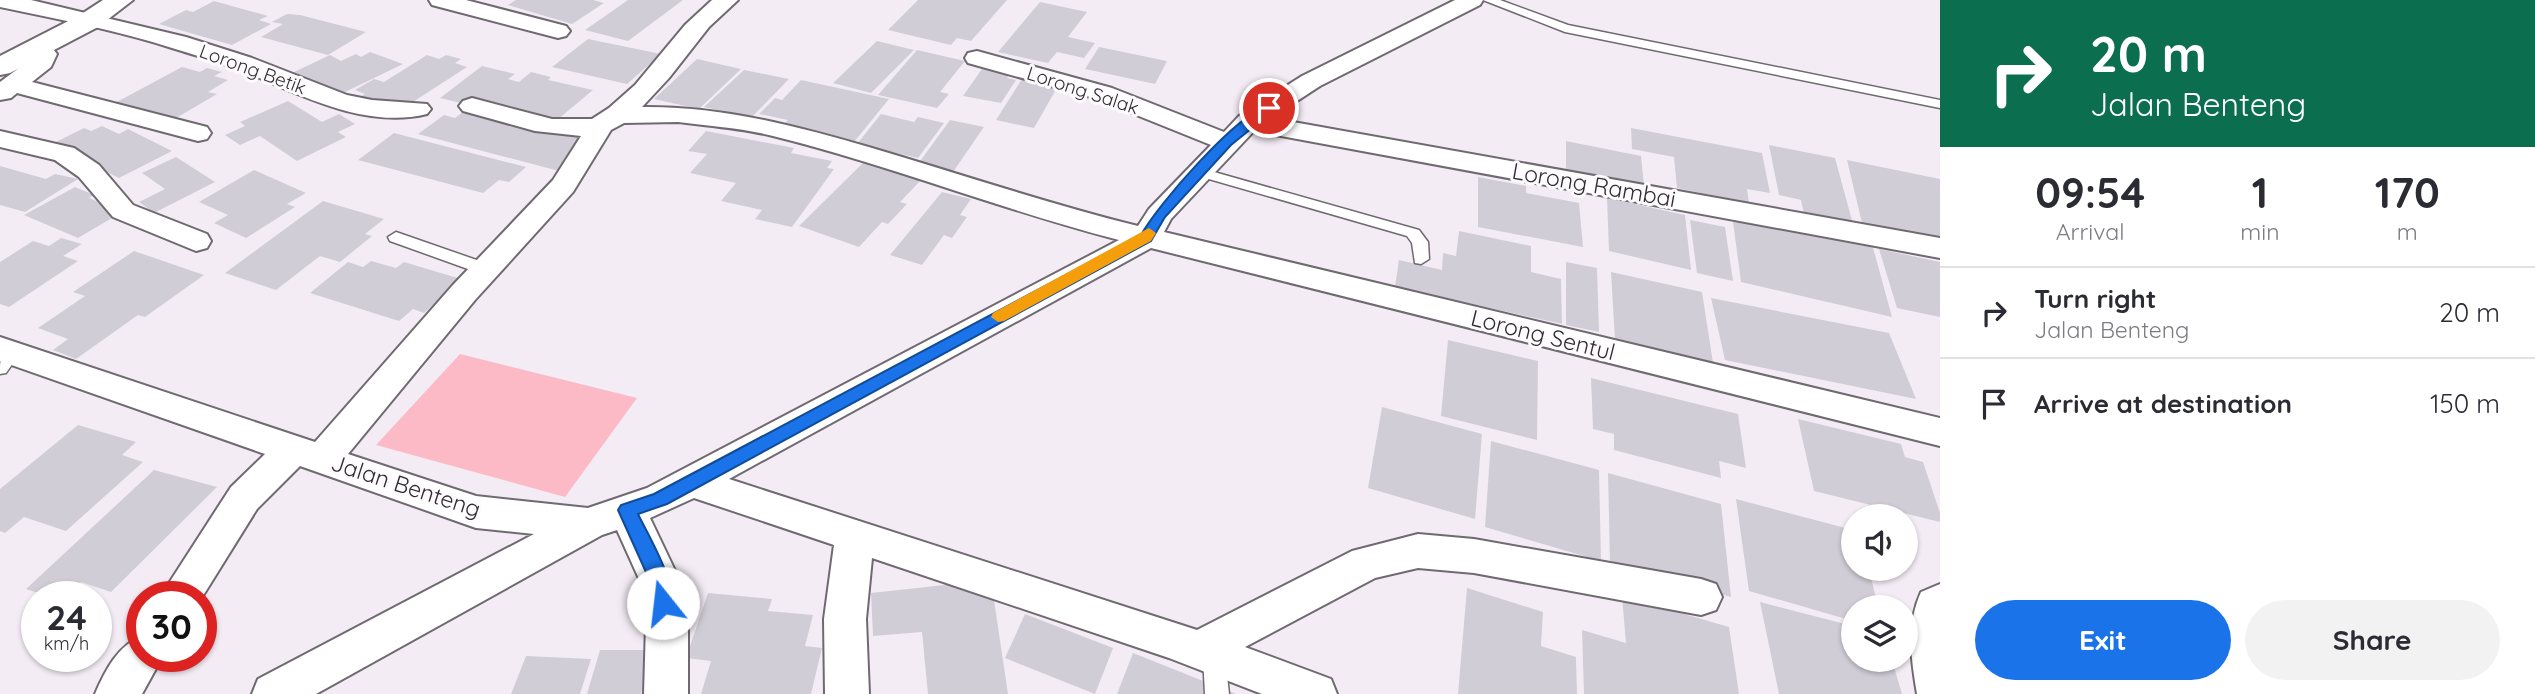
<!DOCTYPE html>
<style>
:root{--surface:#fff;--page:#f2f2f3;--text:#2b2b33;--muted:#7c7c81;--line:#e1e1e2;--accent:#1a73e8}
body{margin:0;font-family:Quicksand,sans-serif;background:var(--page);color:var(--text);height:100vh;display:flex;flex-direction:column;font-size:26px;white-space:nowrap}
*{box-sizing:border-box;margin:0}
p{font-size:23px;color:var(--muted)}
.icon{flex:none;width:38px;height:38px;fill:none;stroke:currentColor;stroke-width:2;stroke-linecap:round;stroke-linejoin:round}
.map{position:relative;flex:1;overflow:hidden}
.drawer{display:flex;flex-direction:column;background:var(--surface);width:595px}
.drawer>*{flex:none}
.guide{background:#0b6e4f;color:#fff;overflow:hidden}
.tools{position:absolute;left:1841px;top:504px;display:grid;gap:14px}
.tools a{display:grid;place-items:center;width:77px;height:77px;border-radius:50%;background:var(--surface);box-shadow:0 2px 5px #0004;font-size:35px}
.speed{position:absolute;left:21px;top:581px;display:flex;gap:14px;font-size:35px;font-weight:700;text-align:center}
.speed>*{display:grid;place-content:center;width:91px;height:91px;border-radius:50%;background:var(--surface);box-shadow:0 2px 5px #0004;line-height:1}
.speed small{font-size:18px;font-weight:400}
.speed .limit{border:10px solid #d22;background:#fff;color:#111}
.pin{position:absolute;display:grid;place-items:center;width:60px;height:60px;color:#fff;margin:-30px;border:4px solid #fff;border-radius:50%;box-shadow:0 2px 7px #0007}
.me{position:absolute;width:77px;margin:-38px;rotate:344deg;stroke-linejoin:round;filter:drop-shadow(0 0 5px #0008)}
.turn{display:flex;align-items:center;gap:24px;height:147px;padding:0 35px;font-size:32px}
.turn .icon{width:91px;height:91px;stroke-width:2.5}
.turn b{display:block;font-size:49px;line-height:60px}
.eta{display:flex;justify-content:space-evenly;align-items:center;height:119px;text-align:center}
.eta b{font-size:42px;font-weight:800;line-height:49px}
.button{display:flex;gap:14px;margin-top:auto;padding:14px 35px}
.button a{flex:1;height:80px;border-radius:42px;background:var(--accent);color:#fff;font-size:28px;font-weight:800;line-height:80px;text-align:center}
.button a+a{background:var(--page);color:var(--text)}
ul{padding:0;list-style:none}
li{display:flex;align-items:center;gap:21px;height:91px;padding:0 35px;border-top:2px solid var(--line)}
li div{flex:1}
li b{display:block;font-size:26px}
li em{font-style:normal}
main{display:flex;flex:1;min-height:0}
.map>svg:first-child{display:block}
.green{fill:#fbbac6}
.building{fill:#d0cdd7}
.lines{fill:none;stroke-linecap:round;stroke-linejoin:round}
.lane-casing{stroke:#706971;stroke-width:3}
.street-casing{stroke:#706971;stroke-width:4}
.secondary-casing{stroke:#706971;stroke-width:4}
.lane{fill:#fff;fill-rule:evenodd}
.street{fill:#fff;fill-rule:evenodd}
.secondary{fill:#fff;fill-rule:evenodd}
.route{fill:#1a73e8;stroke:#114b97;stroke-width:2}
.slow{fill:#f59e0b}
.labels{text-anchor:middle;stroke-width:6;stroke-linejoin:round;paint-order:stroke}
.far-street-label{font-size:19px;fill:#302c30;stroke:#fefbfe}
.street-label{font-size:23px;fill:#302c30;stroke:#fefbfe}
</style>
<main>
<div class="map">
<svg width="1940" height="694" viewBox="0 0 1940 694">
<rect width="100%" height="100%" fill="#f4ecf5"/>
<path class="green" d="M460 354 637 398 565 497 376 445Z"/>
<path class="building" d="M516 0H593L604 3 572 24 508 5Z
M628 0H683L628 41 585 30Z
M918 0H1007L971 41 957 38 951 45 888 30Z
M214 1 268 16 259 20 271 24 232 45 159 24 186 10 193 12Z
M1040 2 1087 12 1068 37 1095 43 1084 58 1057 52 1048 63 998 52Z
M287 14 300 15 366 32 328 55 261 37 283 24 272 22Z
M588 39 661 54 627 84 552 67Z
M877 41 914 50 871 93 833 83Z
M1099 47 1167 61 1155 84 1085 69Z
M917 50 965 61 940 92 949 94 937 108 878 95Z
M370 52 403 64 343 93 334 88 328 91 292 73 330 55 341 61 356 54 361 57Z
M427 55 439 59 446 55 461 59 455 63 467 67 399 111 358 98 365 94 355 90 374 79 384 82Z
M697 59 741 69 699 109 654 99Z
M482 66 515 74 508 79 519 82 531 72 551 77 548 80 593 90 551 125 440 98Z
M984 66 1011 71 1007 78 1016 80 1001 103 963 96Z
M182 67 200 72 207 68 222 72 214 76 228 80 208 92 217 94 171 121 113 104Z
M744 70 789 79 751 118 704 107Z
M1022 79 1058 86 1034 128 996 120Z
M801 80 889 99 854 142 783 125 788 120 759 114 775 98 782 100Z
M288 101 322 122 339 114 355 124 338 132 346 137 297 161 260 136 240 145 225 135 245 126 240 122Z
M467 109 598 136 559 171 418 134 444 115 455 118Z
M881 114 914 122 918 117 944 123 918 158 857 144Z
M950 120 984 127 953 172 918 164Z
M102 126 119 134 128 129 172 151 119 178 52 144 84 128 91 131Z
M1631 128 1762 153 1770 193 1747 189 1749 203 1677 188 1674 157 1632 149Z
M706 131 794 148 791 153 832 161 827 168 834 169 792 227 755 219 762 210 721 201 736 183 690 173 707 154 688 151Z
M394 133 526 167 509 182 499 180 483 193 358 160Z
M1566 141 1641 156 1644 186 1566 170Z
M1769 145 1835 158 1853 224 1804 214 1801 200 1779 195Z
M176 157 215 182 154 213 139 202 165 189 142 173Z
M1847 160 1940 179V240L1862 223Z
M865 161 922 179 900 202 907 204 888 224 882 222 859 247 799 226Z
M0 166 46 179 55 174 78 179 25 212 0 205Z
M254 170 306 193 287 204 295 207 246 238 214 223 228 215 199 202Z
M1478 177 1526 186V193L1579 203 1583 247 1478 227Z
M75 187 94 195 89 198 122 212 78 238 24 215Z
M942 192 971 199 960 215 967 217 952 238 944 235 922 265 890 255Z
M1607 198 1685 215 1691 270 1609 251Z
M323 201 384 219 365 234 372 236 340 262 320 256 276 290 225 273Z
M1732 214 1872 244 1892 317 1741 282Z
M1690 220 1725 227 1733 281 1697 273Z
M1459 231 1531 246V272L1561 279 1562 324 1395 287 1399 260 1442 270 1443 253 1456 256Z
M61 238 82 244 63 256 78 261 9 307 0 304V262L33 241 49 246Z
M1879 249 1940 262V317L1897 308Z
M134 251 204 275 145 317 138 315 76 359 53 350 68 339 38 328 85 296 73 292Z
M371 261 396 268 404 262 461 279 424 313 413 309 399 321 310 293 348 262 363 267Z
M1566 262 1597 268 1599 332 1566 325Z
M1611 272 1702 292 1713 363 1615 340Z
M1711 298 1889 333 1916 399 1725 360Z
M1448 340 1538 361 1537 440 1441 416Z
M1591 378 1738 414 1746 468 1719 461 1721 478 1614 450V434L1593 429Z
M1382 407 1482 434 1475 519 1368 488Z
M1798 419 1901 444 1905 457 1923 462 1940 513V522L1814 491Z
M78 425 136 442 122 455 143 462 66 531 24 517 5 533 0 531V489Z
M1491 441 1599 470 1601 561 1485 527Z
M154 470 217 487 111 592 81 582 66 597H50L26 589Z
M1608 473 1721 504 1731 597 1610 561Z
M1736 499 1853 530V569H1869L1878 607H1853V621L1749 591Z
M991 580 1008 694H928L922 632 873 636 871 593Z
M1467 588 1543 612 1541 646 1576 657 1577 694H1458Z
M708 593 772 599 768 611 813 615 805 646 822 648 811 694H701L711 661 686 658Z
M1622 596 1729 627 1739 694H1584L1582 630 1626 643Z
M1760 602 1853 626V660H1892L1902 694H1779Z
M1025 614 1113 648 1095 694 1005 658Z
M600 650H652L641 694H587Z
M1133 653 1236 694H1117Z
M526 656 591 659 580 694H511Z"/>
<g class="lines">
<g class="lane-casing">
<path id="lane" d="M1483 0H1500L1568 25 1940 100V108L1565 32Z
M1200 168 1419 230 1428 242 1429 259 1421 264 1415 263 1412 243 1407 236 1195 175 1193 172Z
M396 232 491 265 493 269 485 274 479 273 390 241 388 237Z
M11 347 17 349 20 353 6 373 0 374C0 362 0 351 11 347Z
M1214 646 1222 649 1225 656 1229 694H1205L1203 656 1206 649Z"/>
</g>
<g class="street-casing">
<path id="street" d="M0 0H31L186 37 252 58 347 95 372 100 427 104 431 109 427 114C363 130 295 92 238 69 216 61 194 55 172 48 116 30 57 19 0 7Z
M429 0H466L566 26 570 31 566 36 558 38 432 5Z
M712 0H738L709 27 669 78 642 107C722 106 796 126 872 148 961 174 1048 204 1138 226L1149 209 1211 145 1094 98 968 63 965 58 968 53 977 51 1112 88 1224 132 1239 116 1302 76 1455 0H1483L1480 5 1320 86 1271 118 1940 238V258L1254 131 1171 219 1164 232 1940 418V446L1151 248 729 479 1197 630 1352 551 1418 534 1474 539 1701 579 1716 584 1722 597 1716 610 1701 615 1474 573 1418 568 1375 578 1245 647 1331 679 1337 694H1262L1169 658 872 558 866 619 869 694H825L824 619 834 545 694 498 650 518 680 581 688 624V694H644L646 624 640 581 617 530 602 535 316 694H252L258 679 534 534 476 528 300 466 257 509 201 599V597H160L231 487 265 454 0 361V337L315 442 453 285 553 180 581 136 535 131 463 111 459 106 463 101 472 98 552 119H592L609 108 635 85 685 25ZM678 122C709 126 742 128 773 136 890 165 1002 210 1119 240L647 488 588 508 476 496 348 454 475 300 573 192 611 130 624 123Z
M40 41 48 43 57 54 51 67 32 82 207 127 211 133 207 139 198 141 17 93 11 98 0 100V82L31 59 33 55 28 48 32 43Z
M0 131 74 148 99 165 133 205 207 234 211 241 207 248 196 251 113 217 79 177 55 160 0 147Z
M1940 584V694H1917C1911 659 1906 625 1921 592Z
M142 636V656H163L142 694H95C105 671 118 645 142 636Z"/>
</g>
<g class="secondary-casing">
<path id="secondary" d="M103 0H133L98 27 10 73 0 75V56L80 15Z"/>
</g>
<use href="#lane" class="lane"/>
<use href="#street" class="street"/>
<use href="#secondary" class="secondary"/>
</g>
<path class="route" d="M1269 105 1273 106V111L1231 145 1165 217 1151 241 667 504 638 514C648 535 680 588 670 609L663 611 656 609 650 581 618 510 621 505 654 494 1141 235C1158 204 1236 115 1269 105Z"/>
<path class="slow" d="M1149 228 1156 233 1151 241 1004 321 998 322 991 317 993 313Z"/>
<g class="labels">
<g class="far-street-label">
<text transform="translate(253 69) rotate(20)" y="7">Lorong Betik</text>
<text transform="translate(1083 90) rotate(18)" y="7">Lorong Salak</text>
</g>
<g class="street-label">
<text transform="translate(1594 185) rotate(10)" y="8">Lorong Rambai</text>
<text transform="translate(1543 335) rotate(14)" y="8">Lorong Sentul</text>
<text transform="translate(406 486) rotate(18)" y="8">Jalan Benteng</text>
</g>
</g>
</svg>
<div class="tools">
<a><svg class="icon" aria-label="sound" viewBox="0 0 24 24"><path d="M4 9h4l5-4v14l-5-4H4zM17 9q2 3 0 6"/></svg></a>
<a><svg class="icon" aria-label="layers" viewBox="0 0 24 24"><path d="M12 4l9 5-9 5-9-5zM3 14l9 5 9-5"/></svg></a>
</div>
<div class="speed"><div>24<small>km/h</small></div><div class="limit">30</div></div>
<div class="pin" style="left:1269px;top:108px;background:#d93025"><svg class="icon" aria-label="arrive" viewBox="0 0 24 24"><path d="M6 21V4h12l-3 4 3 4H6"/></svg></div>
<svg class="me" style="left:663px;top:603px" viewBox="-20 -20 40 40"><circle r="19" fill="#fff"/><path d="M0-13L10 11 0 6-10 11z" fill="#1a73e8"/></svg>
</div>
<section class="drawer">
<div class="guide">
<div class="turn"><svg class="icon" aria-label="right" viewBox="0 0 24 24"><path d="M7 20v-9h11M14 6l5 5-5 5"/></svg><div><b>20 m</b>Jalan Benteng</div></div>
</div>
<div class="eta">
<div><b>09:54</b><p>Arrival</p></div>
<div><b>1</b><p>min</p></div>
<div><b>170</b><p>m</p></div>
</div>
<ul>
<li><svg class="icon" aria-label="right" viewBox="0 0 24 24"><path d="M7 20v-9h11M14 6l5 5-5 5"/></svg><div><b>Turn right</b><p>Jalan Benteng</p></div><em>20 m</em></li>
<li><svg class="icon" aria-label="arrive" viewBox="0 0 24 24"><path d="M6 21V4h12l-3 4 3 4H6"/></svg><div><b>Arrive at destination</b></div><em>150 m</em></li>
</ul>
<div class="button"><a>Exit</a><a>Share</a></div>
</section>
</main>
